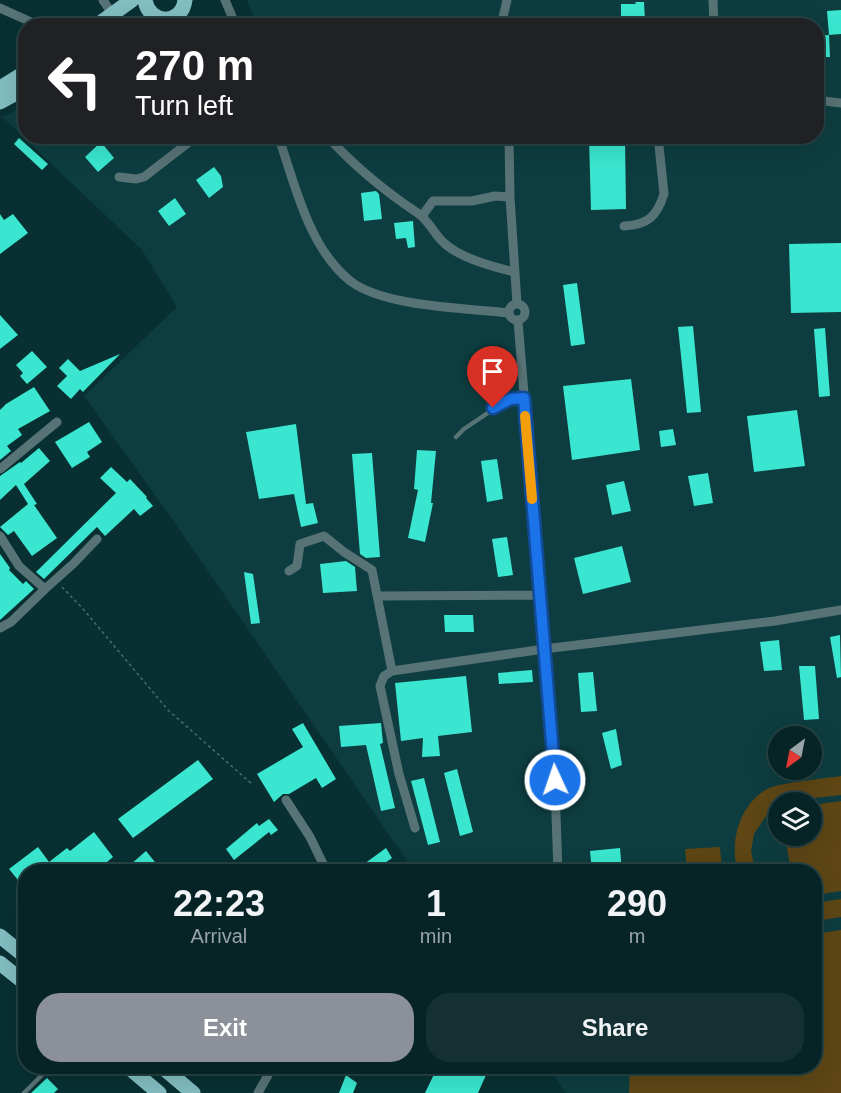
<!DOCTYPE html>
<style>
:root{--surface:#062426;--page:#143032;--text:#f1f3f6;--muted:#98a4a7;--line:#274143;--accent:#8c9099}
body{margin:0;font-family:Helvetica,sans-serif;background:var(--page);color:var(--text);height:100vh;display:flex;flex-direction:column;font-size:22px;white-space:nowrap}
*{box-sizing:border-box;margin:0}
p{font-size:20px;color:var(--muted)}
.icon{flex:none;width:33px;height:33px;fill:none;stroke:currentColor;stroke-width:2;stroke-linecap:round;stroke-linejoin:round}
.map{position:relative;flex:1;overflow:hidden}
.sheet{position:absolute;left:18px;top:864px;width:804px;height:210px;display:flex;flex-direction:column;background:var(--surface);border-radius:24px;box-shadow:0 6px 24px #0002,0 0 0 2px var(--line)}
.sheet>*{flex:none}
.guide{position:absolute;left:18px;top:18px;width:806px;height:126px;border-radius:24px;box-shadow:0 6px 24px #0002,0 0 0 2px var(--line);background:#202124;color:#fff;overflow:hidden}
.needle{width:39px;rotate:212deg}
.controls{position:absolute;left:768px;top:726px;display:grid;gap:12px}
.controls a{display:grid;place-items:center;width:54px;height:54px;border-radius:50%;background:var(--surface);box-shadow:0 6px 24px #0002,0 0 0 2px var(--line);font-size:30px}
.pin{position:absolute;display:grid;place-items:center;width:51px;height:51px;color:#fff;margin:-62px -26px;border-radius:50% 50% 50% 0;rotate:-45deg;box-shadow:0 0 6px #0007}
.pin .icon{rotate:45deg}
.me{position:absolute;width:66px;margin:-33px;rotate:357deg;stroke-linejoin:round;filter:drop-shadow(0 0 4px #0008)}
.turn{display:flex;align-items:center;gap:21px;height:126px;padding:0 18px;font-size:27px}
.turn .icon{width:78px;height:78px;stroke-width:2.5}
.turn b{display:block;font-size:42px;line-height:51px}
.eta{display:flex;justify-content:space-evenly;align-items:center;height:102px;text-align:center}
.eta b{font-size:36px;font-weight:600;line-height:42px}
.action{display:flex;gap:12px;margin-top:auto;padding:12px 18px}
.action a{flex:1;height:69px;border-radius:24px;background:var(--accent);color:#fff;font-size:24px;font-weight:600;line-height:69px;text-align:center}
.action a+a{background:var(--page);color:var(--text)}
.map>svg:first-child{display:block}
.built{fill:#0d3d40;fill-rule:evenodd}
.green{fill:#5e4615}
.building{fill:#3ae6cf}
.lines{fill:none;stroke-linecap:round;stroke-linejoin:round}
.path{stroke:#466d6f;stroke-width:1.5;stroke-dasharray:3 3;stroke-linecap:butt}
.service{stroke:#587375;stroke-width:4.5}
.minor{stroke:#587375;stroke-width:9}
.primary{stroke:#82bdc1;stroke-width:15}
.route-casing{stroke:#114b97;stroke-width:15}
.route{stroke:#1a73e8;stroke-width:10}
.slow{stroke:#f59e0b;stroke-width:10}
</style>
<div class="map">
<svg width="841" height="1093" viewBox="0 0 841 1093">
<rect width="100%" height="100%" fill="#083032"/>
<path class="built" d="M247 0H841V1093H566L548 1067 814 1066V872L414 871 177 526 84 396 177 307 142 250 2 117 25 106 26 136H816V26L234 25 254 17ZM778 736H812V770H778ZM778 802H812V836H778Z"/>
<path class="green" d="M841 776V795L778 802 766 816 754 834 751 851 755 871H738C729 843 739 805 767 789 778 783 826 778 841 776Z
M841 801V891L815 895 814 872 791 871 785 836H812V805Z
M720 847 722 871H687L685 849Z
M841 899V917L815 921V903Z
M841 930V1093H629L630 1067 814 1066 815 934Z"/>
<path class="building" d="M635 2H644L645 21 621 23V4H636Z
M841 10V34L829 35 827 11Z
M829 35 830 57H816V36Z
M19 138 48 164 42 170 14 144Z
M589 138H625L626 209 591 210Z
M101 142 114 158 98 172 85 157Z
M214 167 221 176 223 187 209 198 196 180Z
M376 191 379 194 382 219 364 221 361 193Z
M175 198 186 214 169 226 158 211Z
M0 214 4 220 13 214 28 233 0 254Z
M413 221 415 247 408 248 406 238 396 239 394 223Z
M841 243V312L791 313 789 244Z
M577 283 585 344 571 346 563 285Z
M0 315 18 335 0 349Z
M693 326 701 412 687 413 678 327Z
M825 328 830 396 819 397 814 329Z
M32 351 47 367 27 384 20 376 23 373 16 365Z
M120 354 83 392 80 389 71 399 57 386 67 376 59 368 68 359 80 371Z
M631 379 640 450 572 460 563 386Z
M34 387 50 411 18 429 22 435 7 446 11 451 0 460V410L6 404Z
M797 410 805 466 754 472 747 416Z
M89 422 102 442 87 452 90 457 72 468 55 442Z
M296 424 306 504 313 503 318 523 301 527 294 494 259 499 246 432Z
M673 429 676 445 661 447 659 431Z
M39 448 50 461 24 484 37 504 34 505 57 538 32 556 14 531 8 535 0 527 28 504 16 485 0 500V476L20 462 21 463Z
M417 450 436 451 431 503H433L425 542 408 538 418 490 414 489Z
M372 453 380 557 366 558 360 554 352 454Z
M497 459 503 499 487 502 481 461Z
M111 467 127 482 130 479 147 497 146 498 153 506 140 516 134 509 105 536 97 527 44 579 36 572 116 493 100 478Z
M708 473 713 503 694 506 688 476Z
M624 481 631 511 612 515 606 485Z
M507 537 513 575 498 577 492 539Z
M622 546 631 582 583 594 574 558Z
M0 554 10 568 9 570 23 584 26 581 34 589 0 620Z
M346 561 355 567 357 591 323 593 320 564Z
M244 572 253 574 260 623 251 624Z
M444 615H473L474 632H445Z
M840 635 841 677 837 678 830 637Z
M779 640 782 670 764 671 760 642Z
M799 666H815L819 719 804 720Z
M532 670 533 682 499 684 498 673Z
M593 672 597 711 581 712 578 673Z
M466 676 472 732 438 736 440 756 422 757 423 738 401 741 395 683Z
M303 723 336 779 322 788 316 778 289 794H283L274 802 257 774 303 747 292 729Z
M381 723 383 743 380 744 395 808 381 811 366 745 341 747 339 726Z
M616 729 622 765 611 769 602 733Z
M198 760 213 779 133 838 118 819Z
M457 769 473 832 460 836 444 773Z
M424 778 440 842 428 845 411 781Z
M269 819 278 830 271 835 269 832 234 860 226 849 257 823 259 826Z
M94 832 113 857 95 872H26V890L9 869 38 847 49 862 67 848 70 851Z
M386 848 392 858 372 872H353Z
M620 848 622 872H592L590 851Z
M146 851 163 872H122Z
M438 1066H490L478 1093H425Z
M346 1075 357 1083 353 1093H339Z
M47 1078 58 1089 54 1093H31Z"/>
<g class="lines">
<path class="path" d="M62 587 84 610 168 710 253 785"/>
<path class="service" d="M456 437 464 429 504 402 510 399 524 398
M24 1093 51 1066"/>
<path class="minor" d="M103 0 120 26
M225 0 236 26
M713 0 714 26
M0 8 40 26
M501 26 507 0
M816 100 841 103
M278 136C289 166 297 199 311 228 320 248 337 273 356 285 393 307 465 308 509 313
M327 136C354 166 386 192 419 214 429 221 434 234 443 242 459 258 493 267 515 272
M509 136 510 197 517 304
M119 177 136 179 144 177 197 136
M422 216 433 201H472L495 196 510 197
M624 226C648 225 657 216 664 194L658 136
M509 312a8 8 0 1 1 16 0a8 8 0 1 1-16 0Z
M518 321 554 757 558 872
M0 469 57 422
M0 536 19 566 45 589 73 564 97 539
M289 571 297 566 300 544 324 536 344 552 372 570 392 671
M378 596 539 595
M0 628 11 622 45 589
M286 800 310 837 327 872
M415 828 399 774 380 686 384 676 392 671 544 649 775 621 841 610
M258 1093 273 1066"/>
<path class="primary" d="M145 0C149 25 182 26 185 0
M96 26 132 0
M0 88 26 72
M0 102 26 88
M0 936 26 957
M0 963 26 984
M127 1066 159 1093
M161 1066 193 1093"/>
</g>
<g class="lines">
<g class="route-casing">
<path id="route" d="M493 408 510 399 524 398 555 780"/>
</g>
<use href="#route" class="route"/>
<path class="slow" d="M525 416 532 499"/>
</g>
</svg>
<div class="controls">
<a><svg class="needle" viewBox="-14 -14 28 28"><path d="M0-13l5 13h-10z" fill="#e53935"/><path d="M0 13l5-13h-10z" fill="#98a4a7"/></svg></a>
<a><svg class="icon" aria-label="layers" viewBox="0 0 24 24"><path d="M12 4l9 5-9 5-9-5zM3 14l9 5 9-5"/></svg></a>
</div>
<div class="pin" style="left:493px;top:408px;background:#d93025"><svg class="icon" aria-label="arrive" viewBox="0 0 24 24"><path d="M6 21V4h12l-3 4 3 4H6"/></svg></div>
<svg class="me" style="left:555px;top:780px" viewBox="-20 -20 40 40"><circle r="17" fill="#1a73e8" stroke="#fff" stroke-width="3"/><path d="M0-11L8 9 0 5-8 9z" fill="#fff"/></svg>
<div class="guide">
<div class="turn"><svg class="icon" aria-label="left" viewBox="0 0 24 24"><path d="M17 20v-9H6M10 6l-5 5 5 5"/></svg><div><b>270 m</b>Turn left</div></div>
</div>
<section class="sheet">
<div class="eta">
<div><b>22:23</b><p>Arrival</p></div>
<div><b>1</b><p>min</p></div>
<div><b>290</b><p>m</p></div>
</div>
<div class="action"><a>Exit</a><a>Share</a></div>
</section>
</div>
